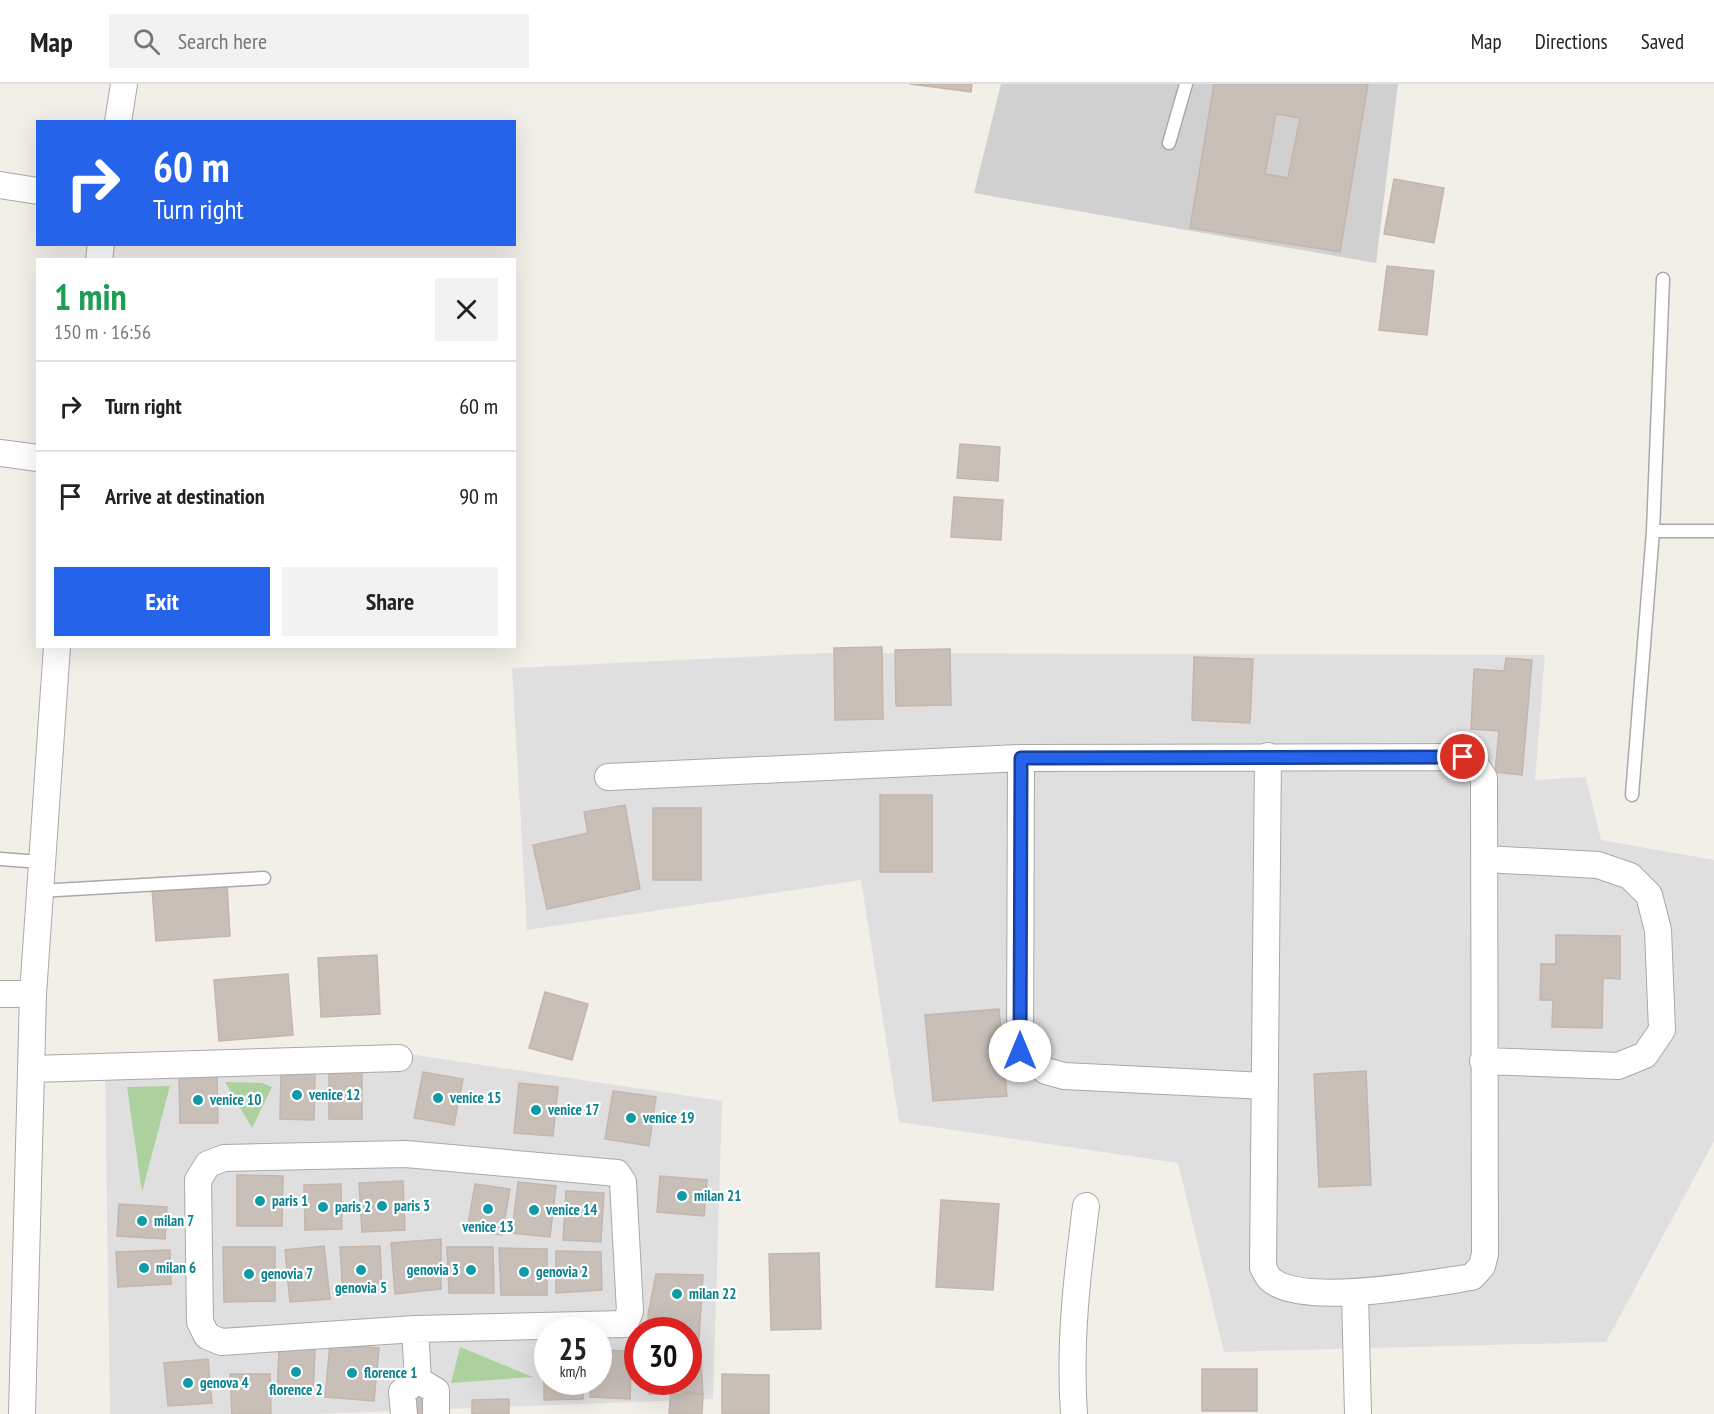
<!DOCTYPE html>
<meta charset="utf-8">
<style>
:root{--surface:#fff;--page:#f2f2f2;--text:#222;--muted:#767676;--line:#e0e0e0;--accent:#2563eb}
body{margin:0;font-family:"PT Sans Narrow",sans-serif;background:var(--page);color:var(--text);height:100vh;display:flex;flex-direction:column;font-size:22px;white-space:nowrap}
*{box-sizing:border-box;margin:0}
p{font-size:20px;color:var(--muted)}
.icon{flex:none;width:33px;height:33px;fill:none;stroke:currentColor;stroke-width:2;stroke-linecap:round;stroke-linejoin:round}
.map{position:relative;flex:1;overflow:hidden}
.details{position:absolute;left:36px;top:174px;width:480px;height:390px;display:flex;flex-direction:column;background:var(--surface);border-radius:0px;box-shadow:0 6px 24px #0002}
.details>*{flex:none}
.banner{position:absolute;left:36px;top:36px;width:480px;height:126px;border-radius:0px;box-shadow:0 6px 24px #0002;background:#2563eb;color:#fff;overflow:hidden}
.speed{position:absolute;left:534px;top:1233px;display:flex;gap:12px;font-size:30px;font-weight:700;text-align:center}
.speed>*{display:grid;place-content:center;width:78px;height:78px;border-radius:50%;background:var(--surface);box-shadow:0 6px 24px #0002;line-height:1}
.speed small{font-size:15px;font-weight:400}
.speed .limit{border:9px solid #d22;background:#fff;color:#111}
.pin{position:absolute;display:grid;place-items:center;width:51px;height:51px;color:#fff;margin:-26px;border:3px solid #fff;border-radius:50%;box-shadow:0 2px 6px #0007}
.me{position:absolute;width:66px;margin:-33px;rotate:0deg;stroke-linejoin:round;filter:drop-shadow(0 0 4px #0008)}
.turn{display:flex;align-items:center;gap:21px;height:126px;padding:0 18px;font-size:27px}
.turn .icon{width:78px;height:78px;stroke-width:2.5}
.turn b{display:block;font-size:42px;line-height:51px}
.round{display:grid;place-items:center;flex:none;width:63px;height:63px;border-radius:0px;background:var(--page)}
.head{display:flex;align-items:center;justify-content:space-between;height:102px;padding:0 18px}
h1{font-size:36px;font-weight:800;line-height:45px;color:#1e9e55}
.cta{display:flex;gap:12px;margin-top:auto;padding:12px 18px}
.cta a{flex:1;height:69px;border-radius:0px;background:var(--accent);color:#fff;font-size:24px;font-weight:800;line-height:69px;text-align:center}
.cta a+a{background:var(--page);color:var(--text)}
ul{padding:0;list-style:none}
li{display:flex;align-items:center;gap:18px;height:90px;padding:0 18px;border-top:2px solid var(--line)}
li div{flex:1}
li b{display:block;font-size:22px}
li em{font-style:normal}
header{display:flex;align-items:center;gap:36px;box-sizing:border-box;height:84px;padding:0 30px;background:var(--surface);border-bottom:2px solid var(--line)}
header strong{font-size:28px}
nav{display:flex;gap:33px;margin-inline-start:auto;font-size:21px}
.search{width:420px;height:54px;background:var(--page);display:flex;align-items:center;gap:15px;box-sizing:border-box;padding:0 21px;border-radius:0px;color:var(--muted);font-size:22px}
.map>svg:first-child{display:block}
.residential{fill:#e0dfdf;fill-rule:evenodd}
.religious{fill:#d0d0d0}
.forest{fill:#add19e}
.building{fill:#c7bfb8;stroke:#c4b6ab;stroke-width:1.5;fill-rule:evenodd}
.lines{fill:none;stroke-linecap:round;stroke-linejoin:round}
.lane-casing{stroke:#a9a9a9;stroke-width:15}
.street-casing{stroke:#a9a9a9;stroke-width:28}
.lane{stroke:#fff;stroke-width:12}
.street{stroke:#fff;stroke-width:26}
.route-casing{stroke:#184099;stroke-width:15}
.route{stroke:#2563eb;stroke-width:10}
.culture-dot{fill:#0f9aa8;stroke:#fff;stroke-width:2}
.labels{text-anchor:middle;stroke-width:4.5;stroke-linejoin:round;paint-order:stroke}
.culture-label{font-size:15px;font-weight:bold;fill:#0d838f;stroke:#fff;text-anchor:start}
</style>
<header>
<strong>Map</strong>
<div class="search"><svg class="icon" aria-label="search" viewBox="0 0 24 24"><circle cx="10" cy="10" r="6"/><path d="M15 15l6 6"/></svg>Search here</div>
<nav><a>Map</a><a>Directions</a><a>Saved</a></nav>
</header>
<div class="map">
<svg width="1714" height="1330" viewBox="0 0 1714 1330">
<rect width="100%" height="100%" fill="#f2efe9"/>
<path class="residential" d="M826 569 1545 571 1535 696 1586 693 1601 756 1714 776V1057L1606 1258 1224 1268 1178 1079 899 1038 861 796 527 846 512 584Z
M396 968 722 1017 713 1315 315 1330H110L105 984ZM548 1246H598V1298H548ZM638 1246H688V1298H638Z"/>
<path class="religious" d="M1001 0H1398L1376 179 974 109Z"/>
<path class="forest" d="M225 998 262 999 272 1003 252 1044Z
M170 1002 142 1108 127 1003Z
M460 1263 533 1293 451 1299Z"/>
<path class="building" d="M910 0H972L971 8Z
M1214 0H1368L1340 168 1190 144ZM1276 30 1300 34 1288 94 1265 90Z
M1394 95 1444 104 1434 159 1384 150Z
M1387 182 1434 187 1427 251 1379 246Z
M960 360 1000 363 998 397 957 394Z
M954 413 1003 416 1001 456 951 453Z
M882 563 883 635 835 636 834 564Z
M950 565 951 621 896 622 895 566Z
M1194 573 1253 575 1250 639 1192 636Z
M1506 574 1532 576 1522 691 1495 688 1499 647 1471 645 1474 585 1504 587Z
M880 711H932V788H880Z
M625 721 640 805 547 825 533 761 588 749 584 728Z
M653 724H701V796H653Z
M227 800 230 852 156 857 152 805Z
M1556 851 1620 852V895L1603 894 1602 944 1552 943 1553 916H1540L1541 880H1556Z
M377 871 380 930 321 933 318 874Z
M288 890 293 951 219 957 214 896Z
M545 908 588 920 572 976 529 964Z
M999 925 1007 1012 933 1017 925 931Z
M281 987 315 988 314 1036 280 1035Z
M329 987 362 988V1035H329Z
M1366 987 1371 1101 1319 1103 1314 990Z
M423 988 463 995 454 1041 414 1034Z
M217 992 218 1039H180L179 993Z
M519 999 558 1003 553 1052 514 1049Z
M613 1007 656 1013 649 1062 605 1055Z
M237 1091 283 1092 282 1142H237Z
M660 1092 707 1096 704 1132 657 1128Z
M403 1097 405 1146 362 1148 359 1099Z
M518 1098 556 1102 550 1153 512 1149Z
M341 1100 342 1145 305 1146 304 1101Z
M475 1100 510 1105 502 1151 467 1146Z
M566 1107 604 1109 601 1158 563 1156Z
M941 1116 999 1120 993 1206 936 1203Z
M119 1120 167 1123 165 1155 117 1152Z
M441 1155V1205L395 1210 391 1159Z
M324 1162 330 1215 290 1218 285 1166Z
M380 1162 382 1209 343 1211 340 1163Z
M223 1163H275V1217L224 1218Z
M447 1163H493L494 1209H449Z
M499 1164 547 1165V1211H501Z
M170 1166 171 1200 118 1203 116 1168Z
M556 1167 601 1168 602 1206 556 1209Z
M819 1169 821 1245 771 1246 769 1170Z
M656 1190 703 1191 699 1255 688 1254V1246H649L648 1231Z
M330 1260 379 1264 374 1317 325 1313Z
M688 1260H700L703 1310H649L651 1298H688Z
M544 1263H548V1298H584L583 1315 544 1316Z
M279 1264 315 1265 313 1312 277 1311Z
M598 1266 632 1267 630 1315 590 1313 591 1298H598Z
M208 1275 212 1319 168 1322 164 1279Z
M1202 1285H1257V1327H1202Z
M230 1290H270L271 1330H232Z
M722 1290 769 1291V1330H722Z
M671 1307 703 1310 702 1330H669Z
M409 1311H429L430 1330H410Z
M509 1315V1330H472V1316Z"/>
<g class="lines">
<g class="lane-casing">
<path id="lane" d="M1169 59 1186 0
M1663 195 1653 447H1714
M1632 711 1653 447
M0 775 41 778
M39 807 264 794"/>
</g>
<g class="street-casing">
<path id="street" d="M118 38 124 0
M0 101 38 107
M99 176 101 160
M0 369 38 374
M1021 674 1020 967 1046 987 1064 992 1265 1002
M608 693 1021 674 1463 673 1475 680 1484 694 1485 1170 1482 1182 1472 1193C1432 1199 1300 1224 1270 1195 1267 1192 1265 1187 1263 1183L1268 672
M0 910H33
M1483 977 1618 982 1645 971 1662 946 1658 846 1649 811 1630 792 1598 781 1485 775
M32 985 399 974
M406 1070 617 1089 623 1098 630 1227 625 1240 415 1245 221 1258 207 1252 200 1238 198 1096 208 1080 224 1074Z
M1355 1210 1358 1330
M415 1245 418 1296
M418 1296 436 1307V1330
M22 1330 33 910 57 562
M404 1330 402 1308 418 1296
M1074 1330C1069 1259 1077 1192 1086 1122"/>
</g>
<use href="#lane" class="lane"/>
<use href="#street" class="street"/>
</g>
<g class="lines">
<g class="route-casing">
<path id="route" d="M1020 967 1021 674 1463 673"/>
</g>
<use href="#route" class="route"/>
</g>
<g class="culture-dot">
<circle cx="297" cy="1011" r="6"/>
<circle cx="438" cy="1014" r="6"/>
<circle cx="198" cy="1016" r="6"/>
<circle cx="536" cy="1026" r="6"/>
<circle cx="631" cy="1034" r="6"/>
<circle cx="682" cy="1112" r="6"/>
<circle cx="260" cy="1117" r="6"/>
<circle cx="382" cy="1122" r="6"/>
<circle cx="323" cy="1123" r="6"/>
<circle cx="488" cy="1125" r="6"/>
<circle cx="534" cy="1126" r="6"/>
<circle cx="142" cy="1137" r="6"/>
<circle cx="144" cy="1184" r="6"/>
<circle cx="361" cy="1186" r="6"/>
<circle cx="471" cy="1186" r="6"/>
<circle cx="524" cy="1188" r="6"/>
<circle cx="249" cy="1190" r="6"/>
<circle cx="677" cy="1210" r="6"/>
<circle cx="296" cy="1288" r="6"/>
<circle cx="352" cy="1289" r="6"/>
<circle cx="188" cy="1299" r="6"/>
</g>
<g class="labels">
<g class="culture-label">
<text x="309" y="1016">venice 12</text>
<text x="450" y="1019">venice 15</text>
<text x="210" y="1021">venice 10</text>
<text x="548" y="1031">venice 17</text>
<text x="643" y="1039">venice 19</text>
<text x="694" y="1117">milan 21</text>
<text x="272" y="1122">paris 1</text>
<text x="394" y="1127">paris 3</text>
<text x="335" y="1128">paris 2</text>
<text x="546" y="1131">venice 14</text>
<text x="154" y="1142">milan 7</text>
<text x="488" y="1148" text-anchor="middle">venice 13</text>
<text x="156" y="1189">milan 6</text>
<text x="459" y="1191" text-anchor="end">genovia 3</text>
<text x="536" y="1193">genovia 2</text>
<text x="261" y="1195">genovia 7</text>
<text x="361" y="1209" text-anchor="middle">genovia 5</text>
<text x="689" y="1215">milan 22</text>
<text x="364" y="1294">florence 1</text>
<text x="200" y="1304">genova 4</text>
<text x="296" y="1311" text-anchor="middle">florence 2</text>
</g>
</g>
</svg>
<div class="speed"><div>25<small>km/h</small></div><div class="limit">30</div></div>
<div class="pin" style="left:1463px;top:673px;background:#d93025"><svg class="icon" aria-label="arrive" viewBox="0 0 24 24"><path d="M6 21V4h12l-3 4 3 4H6"/></svg></div>
<svg class="me" style="left:1020px;top:967px" viewBox="-20 -20 40 40"><circle r="19" fill="#fff"/><path d="M0-13L10 11 0 6-10 11z" fill="#2563eb"/></svg>
<div class="banner">
<div class="turn"><svg class="icon" aria-label="right" viewBox="0 0 24 24"><path d="M7 20v-9h11M14 6l5 5-5 5"/></svg><div><b>60 m</b>Turn right</div></div>
</div>
<section class="details">
<div class="head"><div><h1>1 min</h1><p>150 m · 16:56</p></div><a class="round"><svg class="icon" aria-label="close" viewBox="0 0 24 24"><path d="M6 6l12 12M18 6L6 18"/></svg></a></div>
<ul>
<li><svg class="icon" aria-label="right" viewBox="0 0 24 24"><path d="M7 20v-9h11M14 6l5 5-5 5"/></svg><div><b>Turn right</b></div><em>60 m</em></li>
<li><svg class="icon" aria-label="arrive" viewBox="0 0 24 24"><path d="M6 21V4h12l-3 4 3 4H6"/></svg><div><b>Arrive at destination</b></div><em>90 m</em></li>
</ul>
<div class="cta"><a>Exit</a><a>Share</a></div>
</section>
</div>
